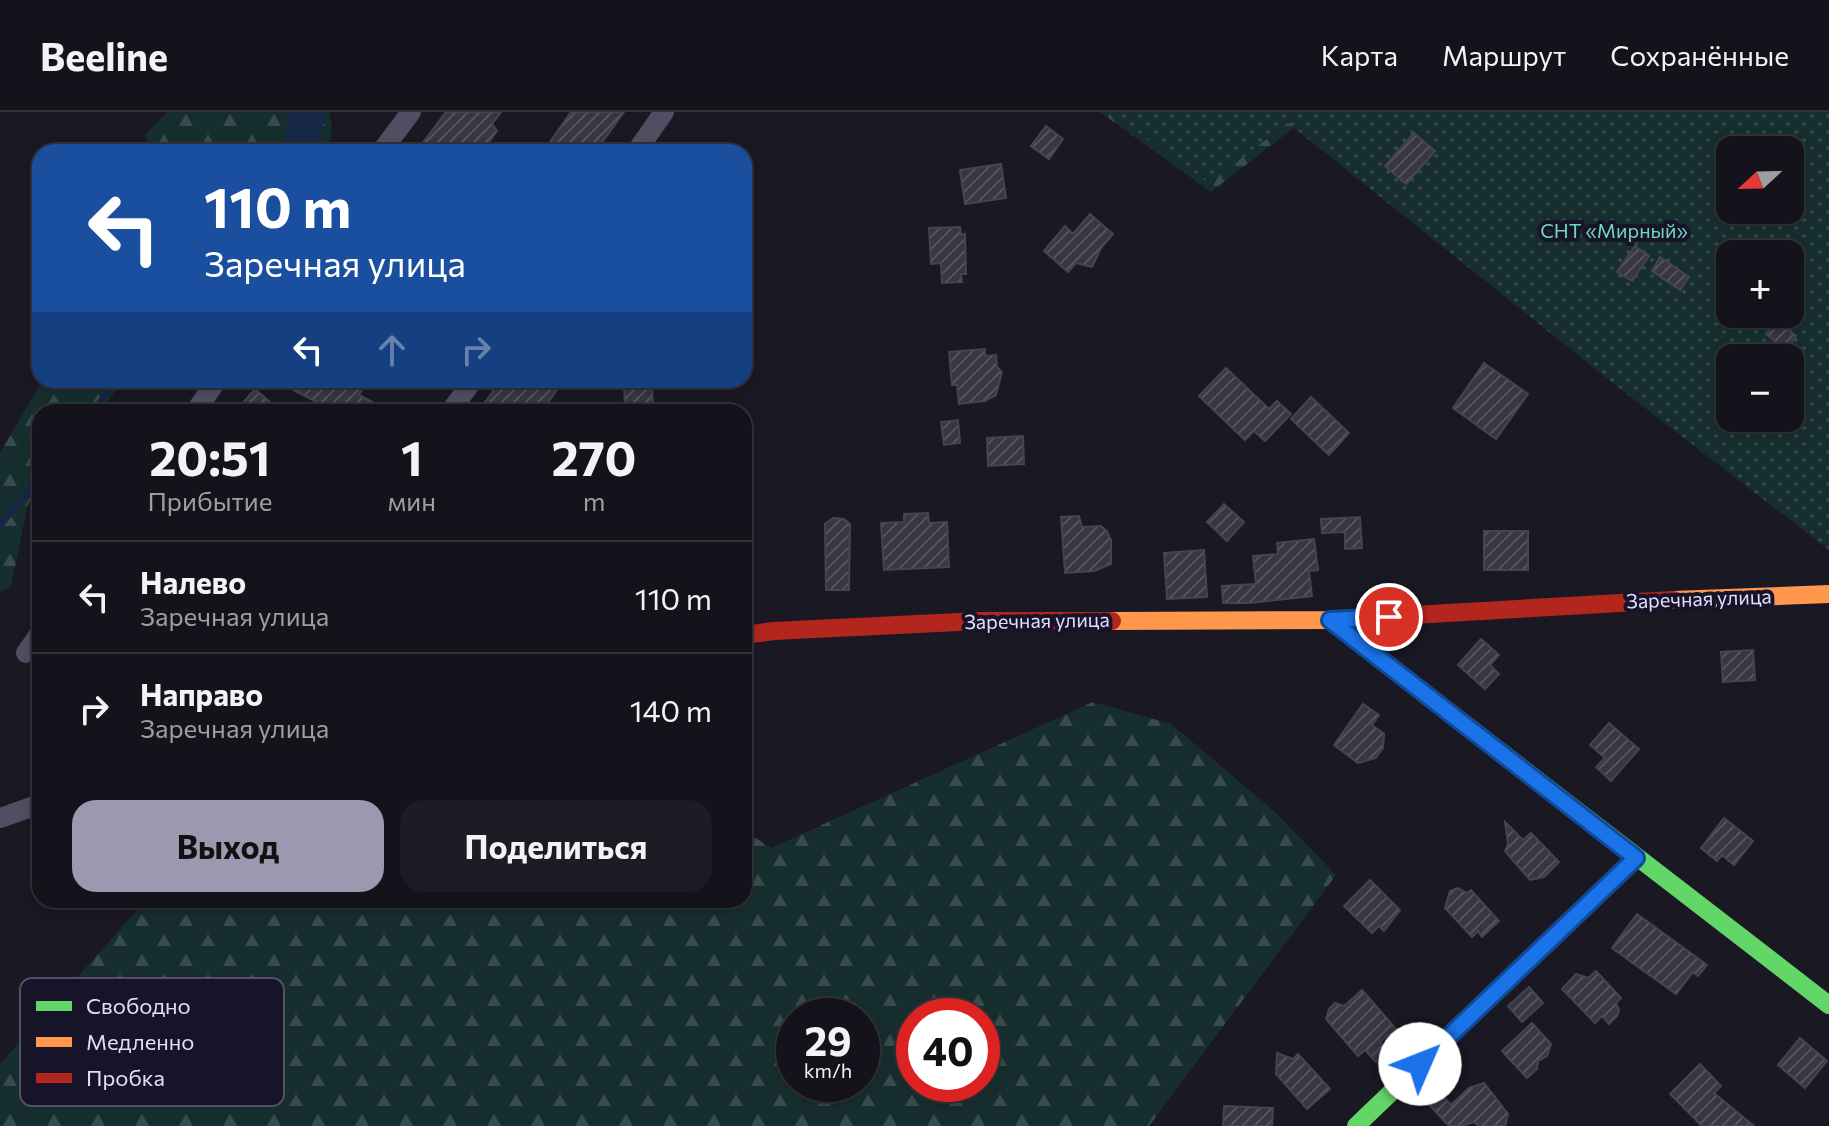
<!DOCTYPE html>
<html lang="ru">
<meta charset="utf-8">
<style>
:root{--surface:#14121a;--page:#1d1b23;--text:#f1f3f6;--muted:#9d9ea2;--line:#333239;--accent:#9b98b0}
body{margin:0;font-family:Commissioner,sans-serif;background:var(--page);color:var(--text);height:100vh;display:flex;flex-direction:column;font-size:30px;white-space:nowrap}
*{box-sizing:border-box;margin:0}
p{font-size:26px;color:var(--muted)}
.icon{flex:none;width:44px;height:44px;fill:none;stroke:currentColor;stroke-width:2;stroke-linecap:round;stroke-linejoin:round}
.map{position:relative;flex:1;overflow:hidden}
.panel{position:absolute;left:32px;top:292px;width:720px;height:504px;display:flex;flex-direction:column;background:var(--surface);border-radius:24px;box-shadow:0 4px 12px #0003,0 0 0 2px var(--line)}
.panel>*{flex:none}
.top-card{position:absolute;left:32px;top:32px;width:720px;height:244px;border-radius:24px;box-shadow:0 4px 12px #0003,0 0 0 2px var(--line);background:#1a4fa0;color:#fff;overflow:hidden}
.needle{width:52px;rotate:248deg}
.buttons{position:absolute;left:1716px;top:24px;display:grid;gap:16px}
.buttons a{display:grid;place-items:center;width:88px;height:88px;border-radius:16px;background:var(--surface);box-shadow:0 4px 12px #0003,0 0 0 2px var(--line);font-size:40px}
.speed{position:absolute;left:776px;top:886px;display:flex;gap:16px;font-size:40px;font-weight:700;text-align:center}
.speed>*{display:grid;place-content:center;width:104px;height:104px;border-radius:50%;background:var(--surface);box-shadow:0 4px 12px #0003,0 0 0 2px var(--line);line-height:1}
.speed small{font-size:20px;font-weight:400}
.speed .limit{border:12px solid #d22;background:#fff;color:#111}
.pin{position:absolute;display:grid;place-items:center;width:68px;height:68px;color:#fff;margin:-34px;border:4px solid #fff;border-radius:50%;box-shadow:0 2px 8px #0007}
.me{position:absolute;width:88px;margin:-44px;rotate:46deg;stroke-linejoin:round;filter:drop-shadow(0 0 6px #0008)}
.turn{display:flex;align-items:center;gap:28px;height:168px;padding:0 40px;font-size:36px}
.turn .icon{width:104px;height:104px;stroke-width:2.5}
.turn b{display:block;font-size:56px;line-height:68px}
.lanes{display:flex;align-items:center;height:76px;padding:0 40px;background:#0003;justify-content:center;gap:40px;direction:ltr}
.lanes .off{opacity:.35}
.eta{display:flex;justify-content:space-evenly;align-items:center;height:136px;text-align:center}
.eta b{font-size:48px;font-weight:700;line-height:56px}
.action{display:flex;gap:16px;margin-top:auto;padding:16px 40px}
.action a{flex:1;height:92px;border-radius:24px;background:var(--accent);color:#111;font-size:32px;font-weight:700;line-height:92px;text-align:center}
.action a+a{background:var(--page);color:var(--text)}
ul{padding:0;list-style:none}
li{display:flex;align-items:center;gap:24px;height:112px;padding:0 40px;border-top:2px solid var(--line)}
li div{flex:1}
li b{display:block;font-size:30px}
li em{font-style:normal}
header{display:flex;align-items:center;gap:48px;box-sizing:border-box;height:112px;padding:0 40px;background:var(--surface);border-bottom:2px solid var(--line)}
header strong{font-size:38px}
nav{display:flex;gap:44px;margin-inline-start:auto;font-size:28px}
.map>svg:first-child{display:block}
.forest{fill:url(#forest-firs);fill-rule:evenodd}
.garden{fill:url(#garden-dots);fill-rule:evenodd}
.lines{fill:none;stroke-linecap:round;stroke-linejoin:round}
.stream{stroke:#152647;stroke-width:6}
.river{stroke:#152647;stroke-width:34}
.building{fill:url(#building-hatch);stroke:#474356;stroke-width:2}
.street{stroke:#504e63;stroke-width:20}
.fast{stroke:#63d668;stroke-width:18}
.slow{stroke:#ff974d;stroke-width:18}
.jam{stroke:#b3261e;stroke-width:18}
.route-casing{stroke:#114b97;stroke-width:20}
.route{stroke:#1a73e8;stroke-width:14}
.labels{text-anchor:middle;stroke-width:8;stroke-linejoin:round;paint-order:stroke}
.park-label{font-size:20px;fill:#6ed7c0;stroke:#171328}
.street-label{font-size:20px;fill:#e1ddfc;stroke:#171328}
.key{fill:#171328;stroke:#545068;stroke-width:2}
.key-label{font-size:22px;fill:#e1ddfc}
</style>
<header>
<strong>Beeline</strong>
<nav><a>Карта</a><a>Маршрут</a><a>Сохранённые</a></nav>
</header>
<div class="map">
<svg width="1829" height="1014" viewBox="0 0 1829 1014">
<defs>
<pattern id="forest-firs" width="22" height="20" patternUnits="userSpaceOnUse" patternTransform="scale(2)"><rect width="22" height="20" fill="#172e2f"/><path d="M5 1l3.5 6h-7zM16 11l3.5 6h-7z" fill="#384c4e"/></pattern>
<pattern id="garden-dots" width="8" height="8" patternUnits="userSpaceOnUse" patternTransform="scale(2)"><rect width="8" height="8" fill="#172e2f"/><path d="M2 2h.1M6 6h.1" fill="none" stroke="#384c4e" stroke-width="1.8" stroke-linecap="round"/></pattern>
<pattern id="building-hatch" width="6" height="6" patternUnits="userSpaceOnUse" patternTransform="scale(2)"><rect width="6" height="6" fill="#393644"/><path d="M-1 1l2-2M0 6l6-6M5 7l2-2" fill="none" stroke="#555360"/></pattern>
</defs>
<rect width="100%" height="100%" fill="#1a1823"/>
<path class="forest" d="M167 0H329L332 13 328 40H147L146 22Z
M1100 0H1314L1211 80Z
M43 268H124L99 300H40V377L28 392 11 474 0 481V341Z
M1093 590 1171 612 1274 699 1336 763 1149 1014H0V952L146 788H744V718L771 736ZM794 904H862V972H794ZM914 904H982V972H914Z"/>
<path class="garden" d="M1110 0H1829V438L1614 272 1288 11 1209 71ZM1730 38H1790V98H1730ZM1730 142H1790V202H1730ZM1730 246H1790V306H1730Z"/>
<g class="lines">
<path class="stream" d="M291 0 302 26 291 40
M92 300 117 268
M0 414 40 365"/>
<path class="river" d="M302 26 309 0"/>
</g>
<path class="building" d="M446 0H501L492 12 497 19 482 40H416Z
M571 0H624L595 40H543Z
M1046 14 1063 27 1049 47 1031 34Z
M1414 21 1435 39 1406 72 1385 54Z
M1001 52 1006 86 965 92 960 58Z
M1090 102 1113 122 1101 136 1092 155 1076 151 1068 160 1044 139 1065 114 1073 122Z
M960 115 961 123 965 122 966 162H961L962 170 942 171 941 151 931 152 929 116Z
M1635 134 1649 144 1632 169 1617 160Z
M1660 145 1689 165 1680 178 1652 159Z
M1777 208 1796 224 1786 238 1766 222Z
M985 237V244L996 243 997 255 1002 260 996 283 985 289 959 292 957 273H952L949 240Z
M1484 251 1528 282 1496 327 1453 296Z
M1226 256 1269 297 1277 289 1291 302 1265 329 1254 319 1245 328 1199 284Z
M274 268H356L365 273 359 283 391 300H336Z
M501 268H564L541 300H478Z
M624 268H652L653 300H625Z
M255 277 281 300H235Z
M1311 285 1349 321 1329 343 1291 307Z
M958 308 960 331 944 333 941 310Z
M1023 324 1024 352 988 354 987 326Z
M1224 392 1244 410 1227 429 1207 410Z
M928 401 929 411 947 410 949 455 884 458 881 411 904 410V402Z
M1079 404 1082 415 1101 414 1107 419 1111 428V452L1094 459 1065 461 1061 405Z
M1360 405 1362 436 1345 437V420L1322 421 1321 407Z
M833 406 844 407 850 412 849 478H826L825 412Z
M1484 419H1528V458H1484Z
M1314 427 1318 458 1309 459 1312 484 1250 491H1223L1222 474 1256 472 1253 444 1278 442 1277 431Z
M1204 438 1207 485 1167 487 1164 441Z
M1481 527 1499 543 1490 553 1499 562 1485 577 1458 553Z
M1753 538 1755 568 1723 570 1721 540Z
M1363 592 1379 603 1372 613 1384 622 1383 636 1376 646 1358 651 1334 633Z
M1609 611 1639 637 1611 669 1596 655 1605 646 1590 633Z
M1724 706 1753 729 1734 753 1722 743 1717 749 1701 736Z
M1505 710 1523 728 1531 721 1559 750 1544 765 1530 768 1505 739 1508 732Z
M1370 768 1400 798 1384 819 1379 814 1372 821 1344 794Z
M1458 776 1467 781 1471 778 1499 809 1482 825 1478 819 1472 825 1445 796 1450 779Z
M1637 802 1707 853 1698 864 1693 860 1676 882 1612 836Z
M1596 859 1621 886 1616 891 1619 898 1617 904 1609 912 1602 904 1595 911 1562 877 1576 862 1588 866Z
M1529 875 1543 891 1522 910 1508 894Z
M1362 878 1396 917 1380 930 1388 939 1376 950 1365 938 1358 944 1326 907 1329 897 1335 891 1344 894Z
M1532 911 1551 932 1547 944 1538 949 1537 957 1527 966 1502 939Z
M1800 926 1827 949 1805 976 1778 953Z
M1277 941 1293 947 1298 942 1330 977 1307 997 1276 962Z
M1700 952 1721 974 1714 981 1754 1014H1702L1670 982Z
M1431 971 1451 993 1469 976 1484 971 1508 1002 1505 1014H1479L1474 1010 1461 1014H1449L1419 982Z
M1224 994 1273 996 1272 1014H1223Z"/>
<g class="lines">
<path class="street" d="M381 40 411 0
M636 40 664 0
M195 300 217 268
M450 300 473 268
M26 541 40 521
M0 706 40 692"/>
<path class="fast" d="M1330 508 1829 893
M1356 1014 1636 746"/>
<path class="slow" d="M1673 488 1829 482
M1112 509 1330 508 1395 504"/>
<path class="jam" d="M1395 504 1673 488
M744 523 774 519 979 509H1112"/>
</g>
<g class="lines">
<g class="route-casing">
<path id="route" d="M1389 505 1330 508 1636 746 1420 952"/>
</g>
<use href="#route" class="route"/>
</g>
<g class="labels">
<g class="park-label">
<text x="1614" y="126">СНТ «Мирный»</text>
</g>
<g class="street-label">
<text transform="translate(1699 487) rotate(-2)" y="7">Заречная улица</text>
<text transform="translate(1037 509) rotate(-1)" y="7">Заречная улица</text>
</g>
</g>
<rect x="20" y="866" width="264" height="128" rx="12" class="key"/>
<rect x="36" y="889" width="36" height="10" fill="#63d668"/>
<rect x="36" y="925" width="36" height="10" fill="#ff974d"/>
<rect x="36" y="961" width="36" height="10" fill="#b3261e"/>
<g class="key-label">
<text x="86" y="902">Свободно</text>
<text x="86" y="938">Медленно</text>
<text x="86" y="974">Пробка</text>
</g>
</svg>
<div class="buttons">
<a><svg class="needle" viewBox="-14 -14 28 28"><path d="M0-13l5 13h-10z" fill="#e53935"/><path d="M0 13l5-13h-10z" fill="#9d9ea2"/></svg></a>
<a>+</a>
<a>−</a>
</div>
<div class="speed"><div>29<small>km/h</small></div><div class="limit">40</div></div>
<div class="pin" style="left:1389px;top:505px;background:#d93025"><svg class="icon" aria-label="arrive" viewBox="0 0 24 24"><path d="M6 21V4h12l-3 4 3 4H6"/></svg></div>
<svg class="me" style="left:1420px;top:952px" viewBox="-20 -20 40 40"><circle r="19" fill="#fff"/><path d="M0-13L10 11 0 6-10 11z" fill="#1a73e8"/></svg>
<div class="top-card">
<div class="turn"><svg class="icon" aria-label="left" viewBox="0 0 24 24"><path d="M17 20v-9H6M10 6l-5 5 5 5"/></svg><div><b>110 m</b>Заречная улица</div></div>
<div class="lanes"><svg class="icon" aria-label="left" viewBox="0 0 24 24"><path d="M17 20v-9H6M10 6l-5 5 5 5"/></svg><svg class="icon off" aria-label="ahead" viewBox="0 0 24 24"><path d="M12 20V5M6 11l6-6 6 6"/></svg><svg class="icon off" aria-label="right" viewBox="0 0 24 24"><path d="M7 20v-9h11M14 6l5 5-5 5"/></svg></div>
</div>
<section class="panel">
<div class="eta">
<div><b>20:51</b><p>Прибытие</p></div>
<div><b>1</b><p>мин</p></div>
<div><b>270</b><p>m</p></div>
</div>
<ul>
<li><svg class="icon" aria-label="left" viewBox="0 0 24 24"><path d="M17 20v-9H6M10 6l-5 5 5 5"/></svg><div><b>Налево</b><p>Заречная улица</p></div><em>110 m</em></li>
<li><svg class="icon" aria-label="right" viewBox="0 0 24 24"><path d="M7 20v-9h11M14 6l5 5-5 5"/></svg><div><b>Направо</b><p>Заречная улица</p></div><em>140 m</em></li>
</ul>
<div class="action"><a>Выход</a><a>Поделиться</a></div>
</section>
</div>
